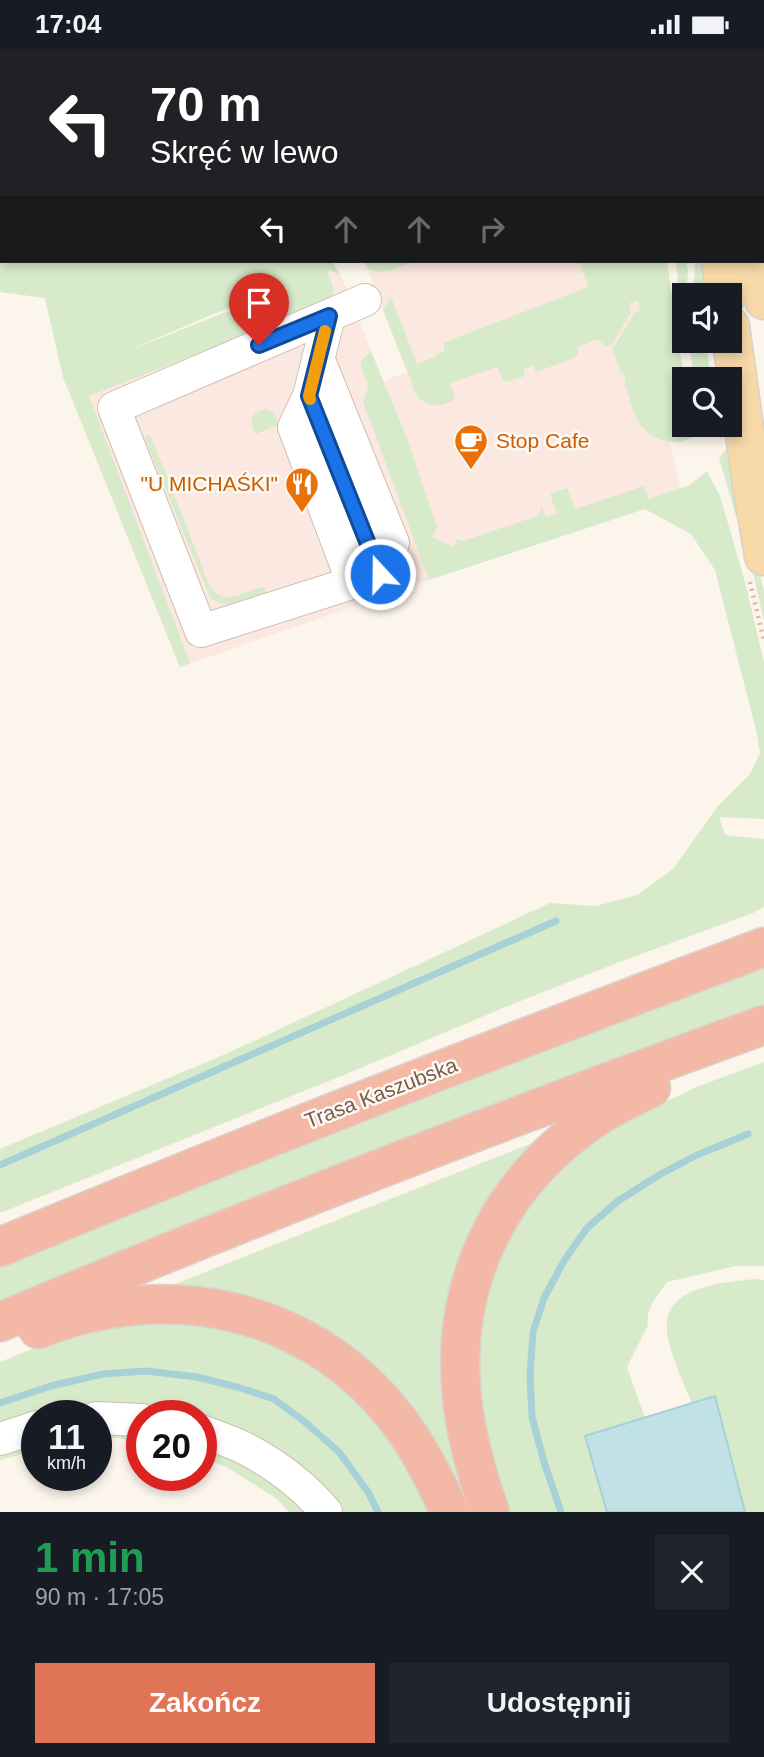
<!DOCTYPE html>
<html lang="pl">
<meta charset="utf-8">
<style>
:root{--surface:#171b24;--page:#20242c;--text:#f1f3f6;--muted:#9ea1a6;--accent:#e07457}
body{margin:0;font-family:Arial,sans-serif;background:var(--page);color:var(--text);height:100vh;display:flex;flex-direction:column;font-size:26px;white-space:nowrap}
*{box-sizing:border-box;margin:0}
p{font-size:23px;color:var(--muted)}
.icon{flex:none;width:38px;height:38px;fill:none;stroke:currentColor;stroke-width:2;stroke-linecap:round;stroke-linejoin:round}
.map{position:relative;height:1463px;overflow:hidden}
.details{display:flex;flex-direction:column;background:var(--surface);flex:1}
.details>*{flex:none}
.guide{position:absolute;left:0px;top:0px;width:765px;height:214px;box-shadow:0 4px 10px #0003;background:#202124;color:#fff;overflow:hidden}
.controls{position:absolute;left:672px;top:234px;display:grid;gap:14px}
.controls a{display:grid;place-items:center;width:70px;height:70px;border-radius:0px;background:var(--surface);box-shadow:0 4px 10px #0003;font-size:35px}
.speed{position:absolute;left:21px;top:1351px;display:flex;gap:14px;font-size:35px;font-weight:700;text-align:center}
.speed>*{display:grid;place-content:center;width:91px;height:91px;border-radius:50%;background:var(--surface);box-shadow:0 4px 10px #0003;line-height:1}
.speed small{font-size:18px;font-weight:400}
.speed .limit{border:10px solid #d22;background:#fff;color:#111}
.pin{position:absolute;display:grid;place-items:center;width:60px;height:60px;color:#fff;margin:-72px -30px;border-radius:50% 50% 50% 0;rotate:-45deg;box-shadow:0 0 7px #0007}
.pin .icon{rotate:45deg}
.me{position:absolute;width:77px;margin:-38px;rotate:339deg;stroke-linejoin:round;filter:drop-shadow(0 0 5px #0008)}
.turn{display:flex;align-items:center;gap:24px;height:147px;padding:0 35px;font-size:32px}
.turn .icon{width:91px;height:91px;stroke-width:2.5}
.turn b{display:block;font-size:49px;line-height:60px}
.lanes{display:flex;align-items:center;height:66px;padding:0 35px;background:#0003;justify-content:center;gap:35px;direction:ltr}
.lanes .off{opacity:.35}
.round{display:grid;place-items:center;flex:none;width:74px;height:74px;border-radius:0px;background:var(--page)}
.summary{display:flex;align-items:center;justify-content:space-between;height:119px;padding:0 35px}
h1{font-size:42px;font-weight:700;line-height:52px;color:#1e9e55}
.button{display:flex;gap:14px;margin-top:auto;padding:14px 35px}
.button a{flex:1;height:80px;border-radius:0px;background:var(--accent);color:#fff;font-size:28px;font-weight:700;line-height:80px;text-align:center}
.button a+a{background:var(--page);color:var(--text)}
.status{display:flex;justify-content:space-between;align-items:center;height:49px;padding:0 35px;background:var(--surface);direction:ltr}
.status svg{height:19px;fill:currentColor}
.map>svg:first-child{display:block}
.residential{fill:#f4e8da}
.commercial{fill:#fbe8e0}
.green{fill:#d7eaca;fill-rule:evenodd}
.water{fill:#c0e1e6;stroke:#a7d0d7;stroke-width:2}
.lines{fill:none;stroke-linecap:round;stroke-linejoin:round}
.stream{stroke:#a7d0d7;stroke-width:7}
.minor-casing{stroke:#cebeb1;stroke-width:34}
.major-casing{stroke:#d9d2ce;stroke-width:41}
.highway-casing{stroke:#d9d2ce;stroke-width:41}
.path{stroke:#d6b8a6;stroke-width:4.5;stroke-dasharray:2 5;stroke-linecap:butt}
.minor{stroke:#fff;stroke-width:32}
.major{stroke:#f7d9a8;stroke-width:38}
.highway{stroke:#f3b9a6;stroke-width:38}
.route-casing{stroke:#114b97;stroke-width:18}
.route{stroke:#1a73e8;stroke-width:12}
.slow{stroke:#f59e0b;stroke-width:12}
.labels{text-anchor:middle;stroke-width:5;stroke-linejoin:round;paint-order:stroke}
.food-label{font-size:21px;fill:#c56008;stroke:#fef9f2;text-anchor:start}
.street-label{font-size:21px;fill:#775d4f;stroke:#fef9f2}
</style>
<div class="status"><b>17:04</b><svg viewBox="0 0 49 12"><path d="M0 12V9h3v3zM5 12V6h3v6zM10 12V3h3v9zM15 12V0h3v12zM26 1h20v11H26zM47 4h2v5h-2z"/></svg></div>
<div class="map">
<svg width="764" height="1463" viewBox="0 0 764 1463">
<rect width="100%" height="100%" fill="#fcf5ec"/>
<path class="residential" d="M0 0H498L488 2H2V66H0Z"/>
<path class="commercial" d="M364 212H629L682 447 429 531 180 618 63 328 327 223 340 225 371 302 360 313 369 338 407 323Z"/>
<path class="green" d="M0 174 2 177V212H332L340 225 330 222 327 223C332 235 337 243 328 254L89 347 190 614 180 618 63 328 45 249 0 243ZM288 238V239L122 304 221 262Z
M364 212H415C400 218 373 233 364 212Z
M579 212H667L679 297 685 331 684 376H694L696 386C677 399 650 393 638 372 632 361 629 347 625 335L626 332 623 324 620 322 613 300 634 264 640 262 638 252 629 254 631 263 612 296 605 297 598 290 578 298V305L573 310 536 323 533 316 523 320 525 327 506 333 503 331 497 318 450 334 455 349C441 363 415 356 412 334L383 261 391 248 417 315 437 307V305L445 302 443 294 588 238Z
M678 212H686L688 223 686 247H684L683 254 681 252 676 217Z
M694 212H708L706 247H692L695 222Z
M688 292H706L711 331H695Z
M371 302 408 392 437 478 432 488 453 498 457 490 463 492 537 467 542 458 546 468 557 465 550 445 567 439 575 460 644 437 648 450 690 436 707 422 720 447 745 533 764 614V770L719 768 725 786 764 790V858L753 864 622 912 503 959 344 1026 0 1164V1100L228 1004 550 854 596 857 637 846 673 820 717 758 750 725 760 704 757 685 715 521 691 485 645 460 429 531 363 353 368 338 360 313Z
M265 360C275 363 276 367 278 376L256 385C249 371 249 365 265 360Z
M148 386 151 387 210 538C227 559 243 541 264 538L266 542 263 545C244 552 227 562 210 548L147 395 145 388Z
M728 397 764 542V573L755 532 719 409Z
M764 915V961L0 1260V1214Z
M764 1013V1217H736L667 1233C658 1245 645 1261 648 1276L627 1318 645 1369 586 1388 607 1463H509L495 1423 481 1363 479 1294 489 1235 502 1201 518 1174 559 1120 586 1098 625 1072 699 1037Z
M537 1092 455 1220 443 1271 441 1299 440 1332 444 1367 453 1407 471 1463 448 1417 317 1277 289 1261 259 1250 231 1243 175 1235Z
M756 1230 764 1231V1463H745L715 1347 692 1354C684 1335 668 1301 667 1281 663 1237 724 1233 756 1230Z
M143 1275C167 1275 190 1274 213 1278 282 1290 345 1333 387 1388 404 1411 416 1438 429 1463H337L253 1387 219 1371 177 1358 165 1360 115 1357H76L42 1363 0 1375V1313C25 1303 51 1291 78 1285 100 1280 121 1277 143 1275Z
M96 1378 142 1380V1393L117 1389 96 1391Z
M37 1387V1401L0 1411V1398Z
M201 1393 232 1405 312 1463H289L277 1450 228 1419 201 1408Z"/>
<path class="water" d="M715 1347 745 1463H607L585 1387Z"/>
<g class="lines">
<path class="stream" d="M0 1116 556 872
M0 1354 51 1337 103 1325 146 1322 197 1328 237 1338 274 1350 305 1373 339 1403 368 1443 378 1463
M561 1463 544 1413 532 1368 530 1326 533 1283 544 1249 564 1212 587 1179 618 1152 659 1126 697 1106 748 1085"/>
<g class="minor-casing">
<path id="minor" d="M292 0V2
M0 105 2 124
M0 147H2
M329 267 309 347 380 525 201 582 114 359 365 251
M318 309 393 494 380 525
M309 347 294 378 353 534
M96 1369 142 1371
M201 1382C217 1388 233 1393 248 1401 276 1416 305 1438 326 1463
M0 1390 37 1378"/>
</g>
<g class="major-casing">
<path id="major" d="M684 2 686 0
M763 107 764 106
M721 212 726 247
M759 212 764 251
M730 277 752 436 764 507"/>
</g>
<g class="highway-casing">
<path id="highway" d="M0 1198C253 1093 508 994 764 898
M0 1273C252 1167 507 1069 764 976
M38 1280C166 1229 307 1257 394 1366 418 1396 434 1429 450 1463
M490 1463C477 1426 466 1388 462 1349 450 1234 499 1133 595 1069 612 1057 632 1048 651 1039"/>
</g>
<path class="path" d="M531 2 539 0
M647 2 649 0
M763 177H764
M689 247 690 234
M681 281 684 273
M750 533 764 592"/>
<use href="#minor" class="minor"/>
<use href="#major" class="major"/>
<use href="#highway" class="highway"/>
</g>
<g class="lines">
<g class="route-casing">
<path id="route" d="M259 296 329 267 309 347 380 525"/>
</g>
<use href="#route" class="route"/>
<path class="slow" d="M310 350 309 347 325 282"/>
</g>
<defs>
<g id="cafe-pin" transform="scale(1.75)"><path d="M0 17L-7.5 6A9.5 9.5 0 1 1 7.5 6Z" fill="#e8710a" stroke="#fef9f2"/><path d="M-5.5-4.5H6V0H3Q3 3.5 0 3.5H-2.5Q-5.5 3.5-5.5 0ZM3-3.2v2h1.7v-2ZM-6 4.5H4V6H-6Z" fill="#fff"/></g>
<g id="restaurant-pin" transform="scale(1.75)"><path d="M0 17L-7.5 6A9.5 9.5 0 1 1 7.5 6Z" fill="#e8710a" stroke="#fef9f2"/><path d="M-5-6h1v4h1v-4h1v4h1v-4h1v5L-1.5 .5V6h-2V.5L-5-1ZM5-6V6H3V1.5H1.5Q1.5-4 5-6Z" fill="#fff"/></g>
</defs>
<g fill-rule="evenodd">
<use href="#cafe-pin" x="471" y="392"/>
<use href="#restaurant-pin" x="302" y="435"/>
</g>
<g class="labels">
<g class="food-label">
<text x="496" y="399">Stop Cafe</text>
<text x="278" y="442" text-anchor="end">"U MICHAŚKI"</text>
</g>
<g class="street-label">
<text transform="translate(381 1044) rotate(-21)" y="7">Trasa Kaszubska</text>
</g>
</g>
</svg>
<div class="controls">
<a><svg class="icon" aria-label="sound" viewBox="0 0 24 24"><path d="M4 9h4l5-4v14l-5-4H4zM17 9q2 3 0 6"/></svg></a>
<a><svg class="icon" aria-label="search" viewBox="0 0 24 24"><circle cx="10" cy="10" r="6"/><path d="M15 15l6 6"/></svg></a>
</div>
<div class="speed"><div>11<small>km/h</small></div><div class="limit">20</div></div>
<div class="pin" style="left:259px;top:296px;background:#d93025"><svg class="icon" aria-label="arrive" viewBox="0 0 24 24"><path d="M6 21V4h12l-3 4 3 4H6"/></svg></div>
<svg class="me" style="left:380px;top:525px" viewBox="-20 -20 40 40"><circle r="17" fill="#1a73e8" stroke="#fff" stroke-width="3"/><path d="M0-11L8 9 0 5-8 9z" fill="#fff"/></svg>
<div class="guide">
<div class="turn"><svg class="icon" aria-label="left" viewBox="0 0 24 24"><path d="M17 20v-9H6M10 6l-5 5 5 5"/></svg><div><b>70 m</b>Skręć w lewo</div></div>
<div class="lanes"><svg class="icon" aria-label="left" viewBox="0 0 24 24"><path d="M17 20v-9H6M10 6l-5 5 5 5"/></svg><svg class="icon off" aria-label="ahead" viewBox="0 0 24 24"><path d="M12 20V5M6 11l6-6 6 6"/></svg><svg class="icon off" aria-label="ahead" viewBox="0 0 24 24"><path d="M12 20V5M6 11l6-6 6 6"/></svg><svg class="icon off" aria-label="right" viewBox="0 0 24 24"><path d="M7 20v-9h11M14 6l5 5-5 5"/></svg></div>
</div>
</div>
<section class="details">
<div class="summary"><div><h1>1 min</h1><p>90 m · 17:05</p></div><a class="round"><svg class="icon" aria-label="close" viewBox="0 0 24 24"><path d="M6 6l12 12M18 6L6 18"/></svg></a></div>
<div class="button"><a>Zakończ</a><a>Udostępnij</a></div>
</section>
